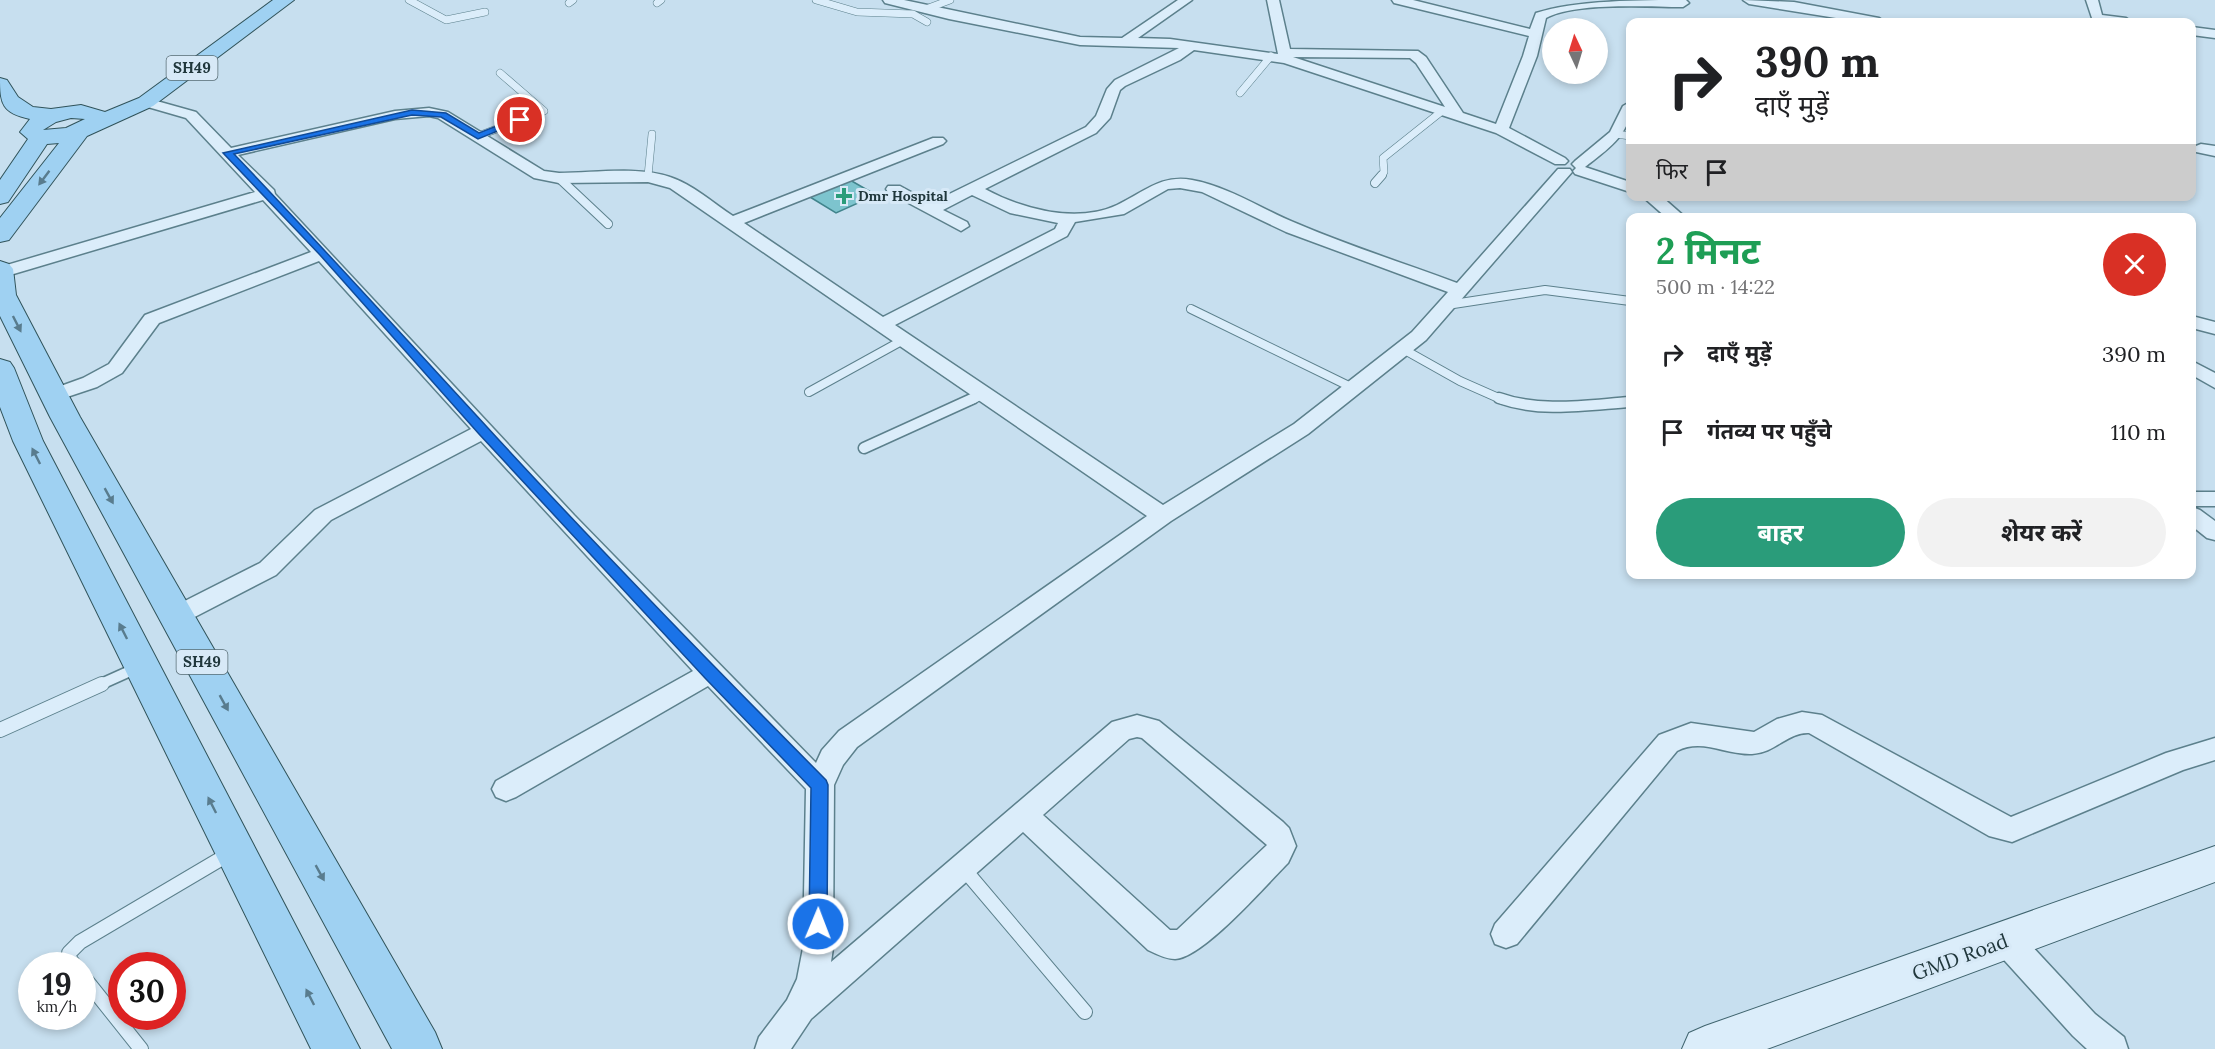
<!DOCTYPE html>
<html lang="hi">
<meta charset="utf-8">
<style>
:root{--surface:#fff;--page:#f2f2f2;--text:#202124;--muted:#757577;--accent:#2a9c7a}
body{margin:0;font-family:Lora,"Noto Sans Devanagari",serif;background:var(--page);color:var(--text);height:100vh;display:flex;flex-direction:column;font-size:22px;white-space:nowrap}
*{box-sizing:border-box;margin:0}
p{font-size:20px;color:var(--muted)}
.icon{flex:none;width:33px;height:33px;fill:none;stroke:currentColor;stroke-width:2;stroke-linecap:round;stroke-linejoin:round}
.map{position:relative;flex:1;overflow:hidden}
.details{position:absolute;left:1626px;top:213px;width:570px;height:366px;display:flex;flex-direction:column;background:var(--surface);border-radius:12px;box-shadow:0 3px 9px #0003}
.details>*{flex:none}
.banner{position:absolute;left:1626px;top:18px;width:570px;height:183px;border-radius:12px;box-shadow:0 3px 9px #0003;background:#fff;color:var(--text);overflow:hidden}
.needle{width:39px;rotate:356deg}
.buttons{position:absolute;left:1542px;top:18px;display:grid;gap:12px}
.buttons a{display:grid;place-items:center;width:66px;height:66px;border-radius:50%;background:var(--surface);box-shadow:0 3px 9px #0003;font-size:30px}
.speed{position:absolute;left:18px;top:952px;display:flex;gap:12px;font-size:30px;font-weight:700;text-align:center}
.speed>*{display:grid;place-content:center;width:78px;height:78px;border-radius:50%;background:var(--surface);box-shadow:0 3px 9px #0003;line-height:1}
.speed small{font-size:15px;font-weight:400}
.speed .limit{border:9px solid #d22;background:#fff;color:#111}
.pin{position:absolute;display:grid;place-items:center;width:51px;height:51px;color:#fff;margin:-26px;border:3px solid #fff;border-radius:50%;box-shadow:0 2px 6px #0007}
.me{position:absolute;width:66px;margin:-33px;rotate:1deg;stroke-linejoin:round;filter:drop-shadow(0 0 4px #0008)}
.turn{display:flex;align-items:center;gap:21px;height:126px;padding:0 30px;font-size:27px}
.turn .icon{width:78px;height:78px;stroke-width:2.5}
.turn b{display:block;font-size:42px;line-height:51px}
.then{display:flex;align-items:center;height:57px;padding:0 30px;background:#0003;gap:12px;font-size:22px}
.round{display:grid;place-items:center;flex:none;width:63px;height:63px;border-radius:32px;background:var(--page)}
.summary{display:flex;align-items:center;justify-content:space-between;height:102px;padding:0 30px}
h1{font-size:36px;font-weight:700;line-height:45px;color:#1e9e55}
.action{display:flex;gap:12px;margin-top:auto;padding:12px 30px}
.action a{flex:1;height:69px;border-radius:36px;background:var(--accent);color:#fff;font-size:24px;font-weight:700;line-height:69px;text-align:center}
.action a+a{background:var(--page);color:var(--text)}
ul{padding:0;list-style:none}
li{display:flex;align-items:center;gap:18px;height:78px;padding:0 30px}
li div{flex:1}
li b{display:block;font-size:22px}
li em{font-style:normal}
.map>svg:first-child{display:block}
.building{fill:#7dc4ce;stroke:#41848c;stroke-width:1.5}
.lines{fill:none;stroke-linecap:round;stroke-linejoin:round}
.service-far3-casing{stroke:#5c808c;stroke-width:8}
.service-far2-casing{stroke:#5c808c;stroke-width:10}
.service-far1-casing{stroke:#5c808c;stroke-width:13}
.service-casing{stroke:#5c808c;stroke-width:16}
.minor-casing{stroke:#5c808c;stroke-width:3}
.secondary-casing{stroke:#3f646e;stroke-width:2}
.primary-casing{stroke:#30535a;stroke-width:2}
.service-far3{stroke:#dbedfa;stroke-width:7}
.service-far2{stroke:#dbedfa;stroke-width:8}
.service-far1{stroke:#dbedfa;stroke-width:10}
.service{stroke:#dbedfa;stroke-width:14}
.minor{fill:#dbedfa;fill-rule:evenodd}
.secondary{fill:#dbedfa;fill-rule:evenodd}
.primary{fill:#9fd1f2;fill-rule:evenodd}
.oneway{fill:#597c8e}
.route{fill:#1a73e8;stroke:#114b97;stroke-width:1.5}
.poi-dot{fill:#2a9c7a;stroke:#d7e9f7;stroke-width:2}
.labels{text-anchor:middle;stroke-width:6;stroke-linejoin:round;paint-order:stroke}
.far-poi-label{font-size:14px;font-weight:bold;fill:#20373c;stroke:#d7e9f7;text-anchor:start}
.shield{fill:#d7e9f7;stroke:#576c74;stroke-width:1.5}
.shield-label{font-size:15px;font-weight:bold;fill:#20373c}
.near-street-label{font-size:20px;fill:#20373c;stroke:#d7e9f7}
</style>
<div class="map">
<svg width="2215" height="1049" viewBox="0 0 2215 1049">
<rect width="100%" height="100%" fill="#c7dfef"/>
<path class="building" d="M850 180 876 195 836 213 810 197Z"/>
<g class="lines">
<g class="service-far3-casing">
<path id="service-far3" d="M409 0 446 20 485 12
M816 0 857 12 913 14 927 22
M569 3 573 0
M657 3 661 0
M926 9 950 0
M1240 93 1271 56
M1616 134 1630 136
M478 136 544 111 500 73
M648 176 652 134
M1381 176 1384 172 1383 158 1442 111"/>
</g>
<g class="service-far2-casing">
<path id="service-far2" d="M648 177V175
M559 178 608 224
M1375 183 1382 175
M1447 305 1545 290 1630 301
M1191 309 1353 388
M1403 349 1460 381 1503 400
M809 392 905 339
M971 400 984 394"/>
</g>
<g class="service-far1-casing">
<path id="service-far1" d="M1499 398C1541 413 1587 405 1630 402
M864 448 974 398
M99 685 139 667"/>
</g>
<g class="service-casing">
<path id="service" d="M0 730 102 684
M963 868 1085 1012
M75 966 69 958V953L80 942 229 854
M82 975 141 1049"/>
</g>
<g class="minor-casing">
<path id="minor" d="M883 0H904L1080 37 1122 38 1178 0H1192L1138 38 1170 39 1278 54 1267 0H1279L1290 49 1418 51 1426 57 1463 113 1496 124 1523 56 1529 36 1394 3 1392 0H1413L1530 29 1536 13C1575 0 1642 0 1686 0L1689 3 1683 7C1647 7 1576 2 1546 18L1537 56 1509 128 1565 158 1568 161 1565 164H1555L1496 133 1284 63 1194 50 1180 60 1125 86 1120 90 1110 118 1096 133 985 189C1022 209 1076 224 1117 205 1143 193 1161 174 1192 180 1230 187 1263 210 1298 224 1349 246 1404 263 1457 283L1558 169H1570L1572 172 1426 340 1308 434 1171 521 857 747 843 765 834 785 833 948 831 962 1112 722 1137 715 1159 721 1283 822 1289 828 1296 846 1288 863C1266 885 1203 958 1175 959 1166 959 1156 954 1148 950L1023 832 811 1019 791 1049H755L759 1037 787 1000 797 979 803 948 806 789 708 686 516 797 506 801 496 797 492 789 496 781 693 671 481 441 331 520 276 575 185 622 176 625 167 622 164 616 167 610 260 563 315 510 471 429 319 261 159 323 122 373 97 387 61 399 54 401 47 399 44 395 47 391 83 378 109 364 145 315 311 252 263 200 0 278V267L255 192 186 118 141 105 139 102 141 99 146 98 196 112 231 148 395 111 429 108 448 112 544 171 559 173C592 173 639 166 670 177 692 184 713 203 733 216L933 138H943L946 141 943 144 744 223 883 317 1055 229 1058 223 1010 213 972 195 943 210 967 222 969 226 961 231 888 192 886 189 888 186H900L931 203 1086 127 1096 116 1107 89 1115 80 1179 48 1080 45 949 19 885 3ZM1293 57 1410 58 1416 63 1445 107ZM429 116 438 118 534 178 559 183 648 182 670 188 1147 516 839 731 822 750 816 763 574 515 275 194 274 190 238 155 395 119ZM1180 188 1202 192 1286 232 1448 292 1412 332 1294 424 1163 505 895 325 1067 236 1075 222 1124 214 1168 189ZM1137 737 1142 738 1267 845 1177 930H1170L1043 815 1129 739Z
M1743 0 1794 2 1879 18 1885 22H1861L1749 4Z
M2086 0H2098L2102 15 2126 18 2132 22 2093 21Z
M2192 27 2215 30V38L2192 35Z
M1630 102C1633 133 1608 149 1585 167L1630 182V192L1575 174 1573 171 1576 168 1572 164 1575 161 1610 132 1623 106Z
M2201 144 2215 146V156L2196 152 2193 149 2196 146Z
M1642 196H1661L1686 218H1667Z
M2192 316 2215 322V334L2192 328Z
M2192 361 2215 373V388L2192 375Z
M2192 492H2215V506H2192Z
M2192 507 2200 510 2215 521V540L2207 538 2192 526Z
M1802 712 1822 715 2011 817 2166 753 2215 738V760L2183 770 2012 842 1989 836 1809 733C1788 732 1775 753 1752 754 1725 755 1702 738 1677 751L1517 944 1506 948 1495 944 1491 934 1495 924 1659 735 1691 723 1754 732 1777 719Z
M2006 926 2017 930 2095 1014 2124 1037 2128 1049H2087L2073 1036 1995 950 1991 940 1995 930Z"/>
</g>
<g class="secondary-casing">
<path id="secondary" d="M2215 846V882L1767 1049H1682L1689 1033 1705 1026Z"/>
</g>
<g class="primary-casing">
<path id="primary" d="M273 0H294L153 106 87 136 9 240 0 242V218L59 143 47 144 8 202 0 204V180L28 139 20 132 30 119C2 113 0 104 0 78L7 80 18 97 33 107 51 109 81 105 105 112 139 98ZM71 118 85 119 66 128 43 130 56 122Z
M0 261 9 264 13 269 16 295 80 417 435 1032 442 1049H392L50 417 0 316Z
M0 359 10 362 14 368 43 441 360 1049H311L13 441 0 407Z"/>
</g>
<use href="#service-far3" class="service-far3"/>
<use href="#service-far2" class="service-far2"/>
<use href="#service-far1" class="service-far1"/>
<use href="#service" class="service"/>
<use href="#minor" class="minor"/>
<use href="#secondary" class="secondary"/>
<use href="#primary" class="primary"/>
</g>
<defs><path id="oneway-solid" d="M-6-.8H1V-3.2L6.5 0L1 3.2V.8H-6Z" transform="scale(1.5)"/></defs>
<g class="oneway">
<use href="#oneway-solid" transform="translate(44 178) rotate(127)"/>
<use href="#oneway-solid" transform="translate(17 324) rotate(63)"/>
<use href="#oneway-solid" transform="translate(36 456) rotate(-117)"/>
<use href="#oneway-solid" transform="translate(109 496) rotate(61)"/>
<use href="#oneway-solid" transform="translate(123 631) rotate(-117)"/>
<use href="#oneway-solid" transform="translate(224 703) rotate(61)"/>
<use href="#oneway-solid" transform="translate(212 805) rotate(-117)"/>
<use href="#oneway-solid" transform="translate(320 873) rotate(61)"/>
<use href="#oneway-solid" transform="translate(310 997) rotate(-117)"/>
</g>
<path class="route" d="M412 110 446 113 479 133 517 118 525 120 478 139 441 117 412 115 234 154C320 244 403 336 487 427 597 547 711 664 826 780L828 785 827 924 824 930 818 933 811 930 809 924 811 788 705 678 479 434 320 255 223 153Z"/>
<path class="poi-dot" d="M841 187h6v6h6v6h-6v6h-6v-6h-6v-6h6z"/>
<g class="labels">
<g class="far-poi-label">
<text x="858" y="201">Dmr Hospital</text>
</g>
<g class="shield">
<rect x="166.5" y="56" width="51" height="24" rx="4.5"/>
<rect x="176.5" y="650" width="51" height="24" rx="4.5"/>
</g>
<g class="shield-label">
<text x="192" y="73">SH49</text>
<text x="202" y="667">SH49</text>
</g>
<g class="near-street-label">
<text transform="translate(1960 957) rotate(-20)" y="7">GMD Road</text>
</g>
</g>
</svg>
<div class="buttons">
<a><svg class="needle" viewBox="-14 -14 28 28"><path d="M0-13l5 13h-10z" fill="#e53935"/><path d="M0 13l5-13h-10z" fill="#757577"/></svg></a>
</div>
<div class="speed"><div>19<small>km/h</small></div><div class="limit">30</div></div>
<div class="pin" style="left:520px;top:120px;background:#d93025"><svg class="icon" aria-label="arrive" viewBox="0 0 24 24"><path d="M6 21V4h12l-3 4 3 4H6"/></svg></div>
<svg class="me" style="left:818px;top:924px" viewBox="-20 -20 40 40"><circle r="17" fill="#1a73e8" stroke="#fff" stroke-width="3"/><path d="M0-11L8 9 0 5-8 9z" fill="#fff"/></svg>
<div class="banner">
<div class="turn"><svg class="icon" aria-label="right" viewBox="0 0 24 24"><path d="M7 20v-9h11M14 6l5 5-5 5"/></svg><div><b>390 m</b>दाएँ मुड़ें</div></div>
<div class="then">फिर<svg class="icon" aria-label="arrive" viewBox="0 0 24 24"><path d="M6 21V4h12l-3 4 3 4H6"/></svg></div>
</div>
<section class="details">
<div class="summary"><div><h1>2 मिनट</h1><p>500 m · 14:22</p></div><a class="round" style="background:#d93025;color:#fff"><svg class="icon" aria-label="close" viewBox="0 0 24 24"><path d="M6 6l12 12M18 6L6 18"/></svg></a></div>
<ul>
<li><svg class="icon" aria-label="right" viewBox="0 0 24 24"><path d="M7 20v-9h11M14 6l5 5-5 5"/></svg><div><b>दाएँ मुड़ें</b></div><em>390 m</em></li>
<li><svg class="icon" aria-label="arrive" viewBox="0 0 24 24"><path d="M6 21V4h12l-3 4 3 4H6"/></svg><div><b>गंतव्य पर पहुँचे</b></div><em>110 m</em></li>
</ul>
<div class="action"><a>बाहर</a><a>शेयर करें</a></div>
</section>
</div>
